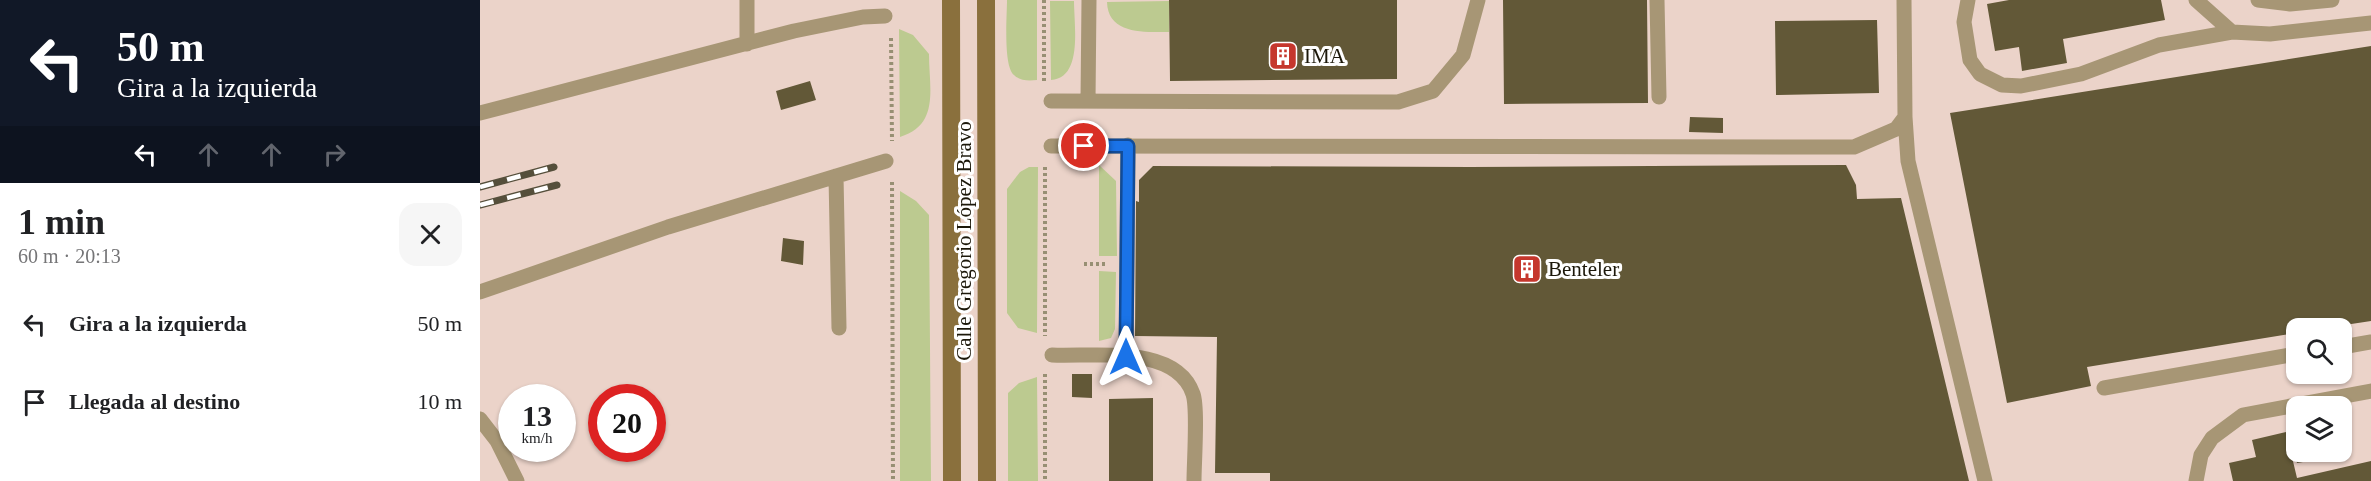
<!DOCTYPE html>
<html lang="es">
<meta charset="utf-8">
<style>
:root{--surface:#fff;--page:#f6f6f6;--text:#202124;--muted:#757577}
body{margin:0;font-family:Georgia,serif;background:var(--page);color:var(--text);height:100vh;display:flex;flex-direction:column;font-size:22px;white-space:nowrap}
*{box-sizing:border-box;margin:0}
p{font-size:20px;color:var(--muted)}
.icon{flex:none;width:33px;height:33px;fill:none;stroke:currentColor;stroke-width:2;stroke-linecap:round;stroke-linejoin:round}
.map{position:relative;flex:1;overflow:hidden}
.panel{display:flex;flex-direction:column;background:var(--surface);width:480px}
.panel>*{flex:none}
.hud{background:#111827;color:#fff;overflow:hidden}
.buttons{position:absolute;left:1806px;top:318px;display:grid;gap:12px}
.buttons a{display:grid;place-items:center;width:66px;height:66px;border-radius:12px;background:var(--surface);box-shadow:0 2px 4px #0004;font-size:30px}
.speed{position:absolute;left:18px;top:384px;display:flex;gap:12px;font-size:30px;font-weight:700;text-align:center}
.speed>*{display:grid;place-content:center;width:78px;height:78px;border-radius:50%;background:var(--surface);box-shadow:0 2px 4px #0004;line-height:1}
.speed small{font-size:15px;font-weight:400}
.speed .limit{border:9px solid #d22;background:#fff;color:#111}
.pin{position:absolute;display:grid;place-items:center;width:51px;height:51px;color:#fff;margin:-26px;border:3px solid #fff;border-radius:50%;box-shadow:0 2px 6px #0007}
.me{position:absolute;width:66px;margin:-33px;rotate:0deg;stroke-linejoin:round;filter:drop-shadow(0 0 4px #0008)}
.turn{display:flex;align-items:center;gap:21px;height:126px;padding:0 18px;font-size:27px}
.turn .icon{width:78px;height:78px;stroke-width:2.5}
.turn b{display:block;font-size:42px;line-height:51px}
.lanes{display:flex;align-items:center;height:57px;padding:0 18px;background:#0003;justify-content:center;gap:30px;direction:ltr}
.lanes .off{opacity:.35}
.round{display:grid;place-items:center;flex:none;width:63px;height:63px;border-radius:18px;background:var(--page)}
.overview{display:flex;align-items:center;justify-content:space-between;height:102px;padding:0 18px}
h1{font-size:36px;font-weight:600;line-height:45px}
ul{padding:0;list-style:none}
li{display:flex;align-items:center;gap:18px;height:78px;padding:0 18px}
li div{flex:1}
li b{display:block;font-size:22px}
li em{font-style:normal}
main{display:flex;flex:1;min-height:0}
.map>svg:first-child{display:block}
.industrial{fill:#ebd3c9;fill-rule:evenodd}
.green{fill:#bcca90}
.building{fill:#625837}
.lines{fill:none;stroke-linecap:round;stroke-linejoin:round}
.path{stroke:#978f73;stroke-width:4;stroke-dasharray:3 3;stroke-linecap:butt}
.lane{stroke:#a79675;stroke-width:15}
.secondary{stroke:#8a703d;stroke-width:18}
.rail-casing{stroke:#554f3b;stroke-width:7}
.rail{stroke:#fff;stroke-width:4.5;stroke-dasharray:14;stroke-linecap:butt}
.route-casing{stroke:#114b97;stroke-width:15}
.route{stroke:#1a73e8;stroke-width:10}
.labels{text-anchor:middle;stroke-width:6;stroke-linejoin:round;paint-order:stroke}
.poi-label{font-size:21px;fill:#1c180a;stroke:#fff;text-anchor:start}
.street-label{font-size:21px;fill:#1c180a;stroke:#fff}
</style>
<main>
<section class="panel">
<div class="hud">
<div class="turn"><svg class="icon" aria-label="left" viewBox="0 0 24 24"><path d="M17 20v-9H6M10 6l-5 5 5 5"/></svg><div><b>50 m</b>Gira a la izquierda</div></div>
<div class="lanes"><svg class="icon" aria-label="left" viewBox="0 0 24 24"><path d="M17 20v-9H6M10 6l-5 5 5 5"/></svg><svg class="icon off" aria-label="ahead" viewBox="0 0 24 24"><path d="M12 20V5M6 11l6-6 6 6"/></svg><svg class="icon off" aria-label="ahead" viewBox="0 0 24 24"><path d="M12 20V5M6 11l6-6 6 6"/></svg><svg class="icon off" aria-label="right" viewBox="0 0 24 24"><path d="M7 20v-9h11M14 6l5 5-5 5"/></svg></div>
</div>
<div class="overview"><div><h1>1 min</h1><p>60 m · 20:13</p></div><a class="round"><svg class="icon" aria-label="close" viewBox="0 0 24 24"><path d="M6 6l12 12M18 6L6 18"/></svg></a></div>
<ul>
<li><svg class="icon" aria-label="left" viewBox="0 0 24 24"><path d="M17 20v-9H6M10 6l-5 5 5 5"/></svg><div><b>Gira a la izquierda</b></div><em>50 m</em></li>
<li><svg class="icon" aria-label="arrive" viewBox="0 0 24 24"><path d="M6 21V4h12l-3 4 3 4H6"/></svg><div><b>Llegada al destino</b></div><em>10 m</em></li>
</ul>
</section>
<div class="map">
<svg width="1891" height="481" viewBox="0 0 1891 481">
<rect width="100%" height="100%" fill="#eee2bd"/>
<path class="industrial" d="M0 0H1891V481H0ZM1816 328H1862V374H1816ZM32 398H82V448H32ZM122 398H172V448H122ZM1816 406H1862V452H1816Z"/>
<path class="green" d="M527 0H557V80C549 81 540 81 534 75 523 66 527 16 527 0Z
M570 1H594C594 25 603 78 571 80Z
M689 1V32C665 32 628 35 627 2Z
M419 29 433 35 449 54C449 88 460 125 420 137Z
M619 165 636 181 637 256H619Z
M549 167H558L557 333 538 328 527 313V189L540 172Z
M420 191 436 201 449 215 451 481H420Z
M619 271 636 272 635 329 631 338 619 341Z
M557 377 558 481H528V393L539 383Z"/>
<path class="building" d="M689 0H917V79L690 81Z
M1023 0H1167L1168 103 1024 104Z
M1529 0H1681L1685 20 1583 39 1587 63 1542 71 1539 47 1515 51 1507 4Z
M1397 20 1399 93 1296 95 1295 21Z
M1891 46V321L1845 328H1816V333L1607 367 1611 386 1527 403 1470 113Z
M330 81 336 100 301 110 296 91Z
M1210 117 1243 118V133L1209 132Z
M1366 165 1376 185 1377 199 1421 198 1489 481H790V473H735L737 337 655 336 656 201 659 202V180L673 166 990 167Z
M303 238 324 241 323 265 301 261Z
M592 374H612V398L592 397Z
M673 398V481H629V399Z
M1816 431V452H1827L1829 461 1817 463 1810 432Z
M1806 432 1817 478 1891 461V481H1753L1749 463 1776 457 1772 440Z"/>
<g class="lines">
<path class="path" d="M564 0V81
M411 38 412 141
M565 167V336
M412 182 413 481
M604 264H625
M565 374V481"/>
<path class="lane" d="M267 0V44
M1177 0 1179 97
M1424 0 1425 117 1428 161 1505 481
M1488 0 1484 22 1490 60 1500 74 1522 85 1541 86 1601 74 1679 45 1752 32 1790 34 1891 23
M1716 0 1752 32
M1778 0 1810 4 1852 0
M571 101 918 102 953 91 983 55 998 0
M608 101 609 0
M0 113 314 31 383 17 405 16
M571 146 1374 147 1416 129 1425 117
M356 176 359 328
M0 292 188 227 406 161
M1862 347 1891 342
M572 355C614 357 696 344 713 394 718 408 714 463 714 481
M646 357 648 145
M1624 388 1816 354
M0 419 17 441 37 481
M1716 481 1721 455 1732 438 1763 415 1891 391"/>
<path class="secondary" d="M471 0 472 481
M506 0 507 481"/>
<g class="rail-casing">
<path id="rail" d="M0 187 74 167
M0 205 77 185"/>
</g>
<use href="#rail" class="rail"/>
</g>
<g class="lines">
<g class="route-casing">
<path id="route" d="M604 146H648L646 357"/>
</g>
<use href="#route" class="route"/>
</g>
<defs>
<g id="building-square" transform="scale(1.5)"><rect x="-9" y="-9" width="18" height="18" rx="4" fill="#c5372d" stroke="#fff"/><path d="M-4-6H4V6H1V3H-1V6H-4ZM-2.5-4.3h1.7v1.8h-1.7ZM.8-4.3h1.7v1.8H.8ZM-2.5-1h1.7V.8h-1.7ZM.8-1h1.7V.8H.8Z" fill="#fff"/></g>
</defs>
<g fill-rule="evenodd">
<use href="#building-square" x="803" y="56"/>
<use href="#building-square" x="1047" y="269"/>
</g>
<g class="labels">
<g class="poi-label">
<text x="824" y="63">IMA</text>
<text x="1068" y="276">Benteler</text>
</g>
<g class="street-label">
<text transform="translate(484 241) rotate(-90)" y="7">Calle Gregorio López Bravo</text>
</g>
</g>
</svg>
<div class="buttons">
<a><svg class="icon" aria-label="search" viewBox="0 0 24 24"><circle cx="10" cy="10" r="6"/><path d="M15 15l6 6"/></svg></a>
<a><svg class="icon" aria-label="layers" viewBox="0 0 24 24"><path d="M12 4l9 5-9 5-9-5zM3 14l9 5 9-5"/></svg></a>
</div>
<div class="speed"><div>13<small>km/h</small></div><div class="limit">20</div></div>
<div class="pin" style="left:604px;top:146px;background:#d93025"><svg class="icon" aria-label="arrive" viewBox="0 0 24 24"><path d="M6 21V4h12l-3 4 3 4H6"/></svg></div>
<svg class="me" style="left:646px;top:357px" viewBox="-20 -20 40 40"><path d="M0-17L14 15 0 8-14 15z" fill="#1a73e8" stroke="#fff" stroke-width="4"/></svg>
</div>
</main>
